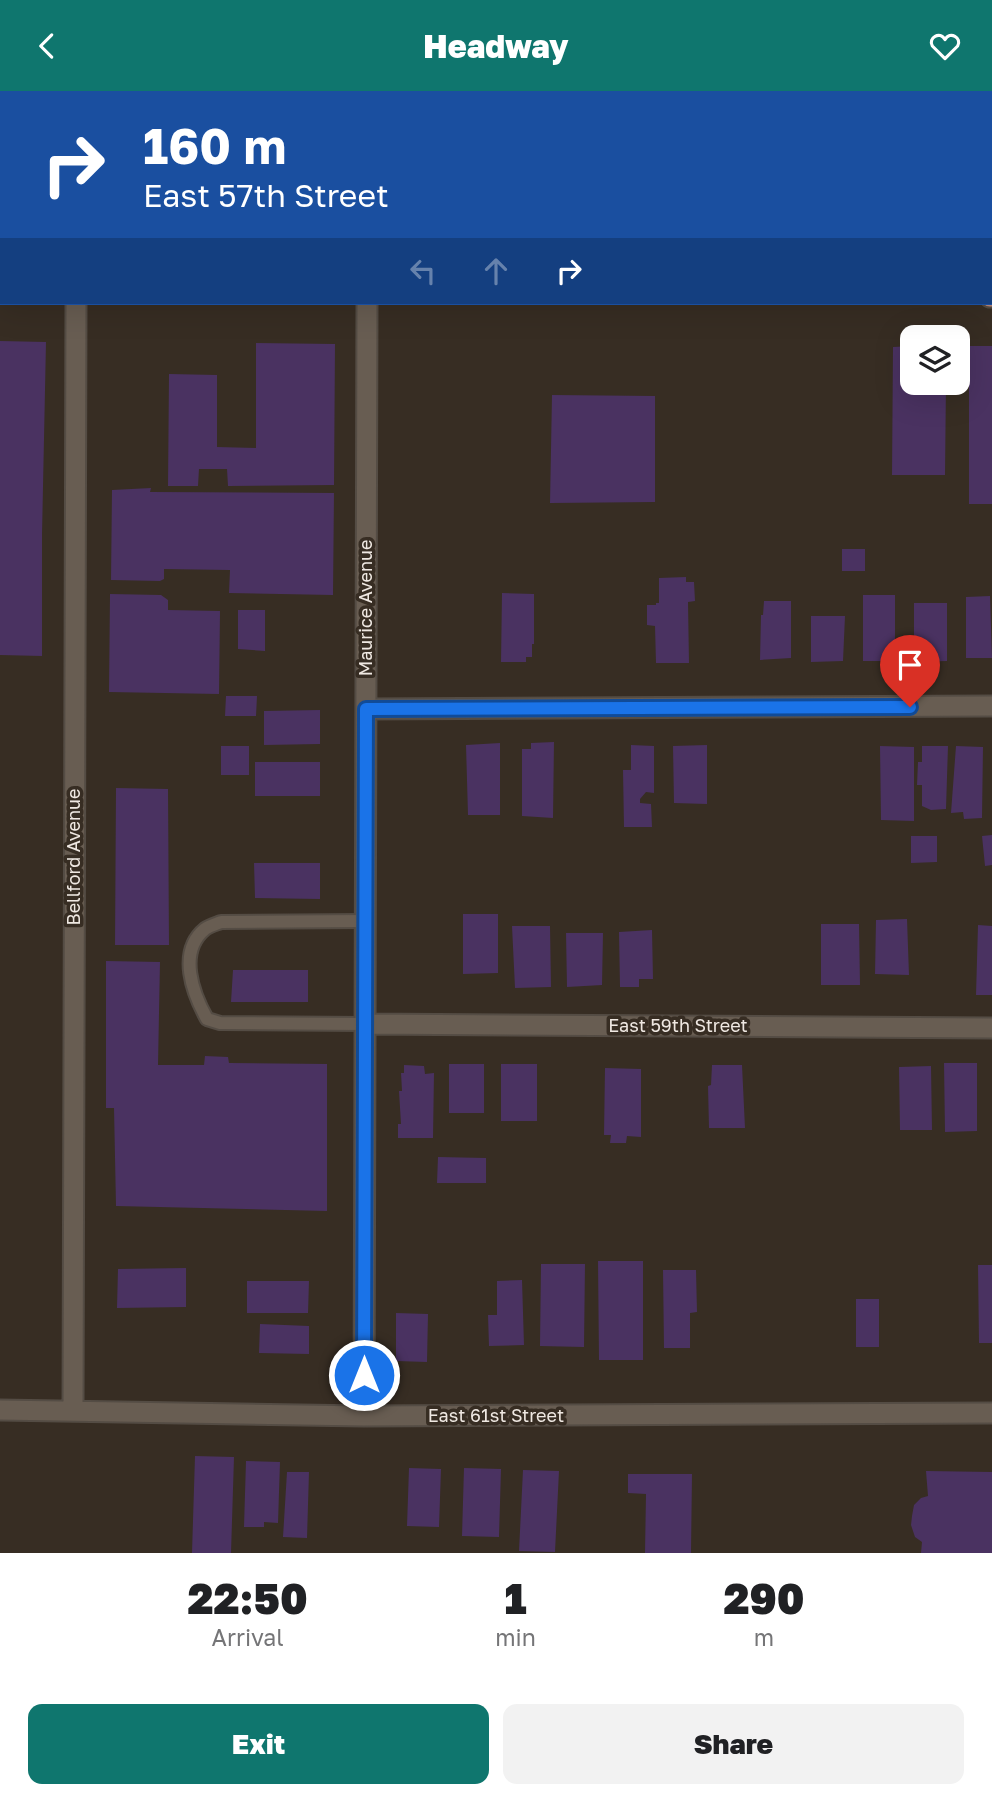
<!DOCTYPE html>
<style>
:root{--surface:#fff;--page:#f2f2f2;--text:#202124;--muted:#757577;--accent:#0f766e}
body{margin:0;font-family:"Golos Text",sans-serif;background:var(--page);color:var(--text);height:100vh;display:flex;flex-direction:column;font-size:26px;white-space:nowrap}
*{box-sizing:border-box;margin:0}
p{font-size:23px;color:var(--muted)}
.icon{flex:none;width:38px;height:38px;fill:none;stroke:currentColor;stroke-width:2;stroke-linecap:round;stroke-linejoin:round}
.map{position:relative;height:1462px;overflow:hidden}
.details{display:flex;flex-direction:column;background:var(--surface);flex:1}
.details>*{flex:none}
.guide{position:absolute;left:0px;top:0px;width:992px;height:214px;box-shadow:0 7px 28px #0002;background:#1a4fa0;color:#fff;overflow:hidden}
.buttons{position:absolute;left:900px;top:234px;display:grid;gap:14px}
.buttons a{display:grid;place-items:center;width:70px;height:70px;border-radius:14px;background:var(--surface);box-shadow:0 7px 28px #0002;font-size:35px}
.pin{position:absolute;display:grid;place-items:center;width:60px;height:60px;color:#fff;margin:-72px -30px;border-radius:50% 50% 50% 0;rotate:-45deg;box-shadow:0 0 7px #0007}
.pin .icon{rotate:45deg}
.me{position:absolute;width:77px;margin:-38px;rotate:0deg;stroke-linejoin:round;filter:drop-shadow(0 0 5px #0008)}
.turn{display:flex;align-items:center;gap:24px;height:147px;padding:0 28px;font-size:32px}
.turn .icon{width:91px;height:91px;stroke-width:2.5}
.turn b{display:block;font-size:49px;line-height:60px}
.lanes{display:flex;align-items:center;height:66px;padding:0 28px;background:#0003;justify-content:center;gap:35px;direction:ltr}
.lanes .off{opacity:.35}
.eta{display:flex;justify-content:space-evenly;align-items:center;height:119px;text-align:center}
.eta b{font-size:42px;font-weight:800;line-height:49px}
.cta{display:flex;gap:14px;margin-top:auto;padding:14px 28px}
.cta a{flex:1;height:80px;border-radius:14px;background:var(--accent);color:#fff;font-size:28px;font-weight:800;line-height:80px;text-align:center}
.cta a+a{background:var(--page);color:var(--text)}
header{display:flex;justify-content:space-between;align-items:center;height:91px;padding:0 28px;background:var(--accent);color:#fff;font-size:32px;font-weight:800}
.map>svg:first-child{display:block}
.building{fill:#4a3261}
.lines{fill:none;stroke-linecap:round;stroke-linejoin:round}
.service-casing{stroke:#544c44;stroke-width:16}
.minor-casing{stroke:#544c44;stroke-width:23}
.primary-casing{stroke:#544c44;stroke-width:23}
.service{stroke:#685d52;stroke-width:12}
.minor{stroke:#685d52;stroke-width:19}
.primary{stroke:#b78679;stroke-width:19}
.route-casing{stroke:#114b97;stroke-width:18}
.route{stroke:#1a73e8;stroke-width:12}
.labels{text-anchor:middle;stroke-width:7;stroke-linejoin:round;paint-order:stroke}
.street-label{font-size:18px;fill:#efe8e2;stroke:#372d23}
</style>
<header><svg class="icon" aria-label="back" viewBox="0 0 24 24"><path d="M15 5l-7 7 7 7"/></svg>Headway<svg class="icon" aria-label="heart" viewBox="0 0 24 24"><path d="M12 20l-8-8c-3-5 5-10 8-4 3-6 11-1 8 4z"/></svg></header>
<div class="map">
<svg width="992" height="1462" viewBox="0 0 992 1462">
<rect width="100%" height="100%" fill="#372d23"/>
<path class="building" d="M0 250 46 251 42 444V565L0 564Z
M256 252 335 253 334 394 228 395 227 378H199L198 395H168L169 283 217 284V356L256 357Z
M912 255V292H946L945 384H892L893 256Z
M969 255H992V413H969Z
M552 304 655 305V411L550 412Z
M151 397 150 401 334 402 333 504 229 502 230 479 164 478V488L160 490 111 489 112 399Z
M842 458H865V480H842Z
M686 486V491H694L695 510 688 511 689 572H656L655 535 647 534V514H656V512H659V487Z
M502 502 534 503V553H532V566H526V571H501Z
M110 503 161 504 168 509V519L220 520 219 603 109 601Z
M863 504H895V570H863Z
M990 505 992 567H966V506Z
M764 510H791V567L760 569 761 524H763Z
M914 512H947V570L914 571Z
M238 519H265V560L238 558Z
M811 525H845L843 570 811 571Z
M226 605H257L256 625H225Z
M320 619V653L264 654V620Z
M554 651 553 727 522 725V658H531V652Z
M500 652V724H468L466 654Z
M631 654 654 655V702L646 701 640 708V712L651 713 652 736H624L623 679H631Z
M707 654V713L674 712 673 655Z
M221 655H249V684H221Z
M880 655 914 656V730L881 729Z
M922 655H948L946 718 931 719 922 715V694H917L918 671H922Z
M956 655 983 656 982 727 964 728 963 721 951 722Z
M255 671H320V705H255Z
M116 697 168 698 169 854H115Z
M992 744V774L985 775 982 745Z
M911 745H937V771L911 772Z
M254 772H320V808L255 807Z
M463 823H498V882L463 883Z
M907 828 909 884 875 883 876 829Z
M821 833H859L860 894H821Z
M978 834 992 835V904H976Z
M512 835H550L551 896 515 897Z
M652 839 653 888H639V896H620L619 841Z
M566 842H603L602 894 567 896Z
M106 870 160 871 158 974H204L205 965 228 966 229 972 327 973V1120L116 1115 114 1017H106Z
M233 879H308V911H231Z
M944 972H977V1040L945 1041Z
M449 973H484V1022H449Z
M501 973H537V1030H501Z
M404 974 424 975 425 983 434 982 433 1047H398V1033H401L399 1000H402L401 982H404Z
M712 974H742L745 1037H709L708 995 711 994Z
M931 975 932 1039H900L899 976Z
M605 977 641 978V1046L627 1045 626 1052H610L611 1044H604Z
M438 1066 486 1067V1092H437Z
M598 1170H643V1269H599Z
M541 1173H585L584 1256 540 1255Z
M978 1174H992V1252H979Z
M186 1177V1216L117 1217 118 1178Z
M663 1179H696L697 1221 690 1222V1257H664Z
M522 1189 524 1254 489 1255 488 1224H497V1190Z
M247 1190H309L308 1222H247Z
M856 1208H879V1256H856Z
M396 1222 428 1223 427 1271 396 1270Z
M260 1233 309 1235V1263L259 1262Z
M195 1365 234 1366 231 1462H192Z
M246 1370 280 1371 278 1432 264 1431V1436H244Z
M409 1377 441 1378 439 1436 407 1435Z
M464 1377 501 1378 499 1446 462 1445Z
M523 1379 559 1380 555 1461 519 1460Z
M926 1380 992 1381V1462H921L922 1451 915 1446 911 1434 912 1425 914 1414 921 1407 928 1405Z
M287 1381H309L307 1447 283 1446Z
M628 1383H692L691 1462H645L646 1403 628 1402Z"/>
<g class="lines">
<g class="service-casing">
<path id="service" d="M365 830 221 831C216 833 209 835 205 838 177 861 193 903 207 928L220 932 365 933"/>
</g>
<g class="minor-casing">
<path id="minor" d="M233 2V0
M868 2V0
M366 618 992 615
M365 933 992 937
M0 1319 364 1325 992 1322
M73 1320 76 212
M364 1325 367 212"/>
</g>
<g class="primary-casing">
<path id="primary" d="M0 198H2
M990 206H992"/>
</g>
<use href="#service" class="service"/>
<use href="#minor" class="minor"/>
<use href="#primary" class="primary"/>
</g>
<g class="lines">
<g class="route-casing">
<path id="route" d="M364 1284 366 618 910 616"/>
</g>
<use href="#route" class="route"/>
</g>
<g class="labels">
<g class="street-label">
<text transform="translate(366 517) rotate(-90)" y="6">Maurice Avenue</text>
<text transform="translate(74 766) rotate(-90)" y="6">Bellford Avenue</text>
<text x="678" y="941">East 59th Street</text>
<text x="496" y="1331">East 61st Street</text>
</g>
</g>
</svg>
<div class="buttons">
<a><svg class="icon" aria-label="layers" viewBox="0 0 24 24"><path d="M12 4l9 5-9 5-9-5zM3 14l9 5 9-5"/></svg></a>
</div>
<div class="pin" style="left:910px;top:616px;background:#d93025"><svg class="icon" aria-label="arrive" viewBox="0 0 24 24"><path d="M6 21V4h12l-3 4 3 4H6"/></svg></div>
<svg class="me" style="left:364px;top:1284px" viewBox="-20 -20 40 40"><circle r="17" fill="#1a73e8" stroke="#fff" stroke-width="3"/><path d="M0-11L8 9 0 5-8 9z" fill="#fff"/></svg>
<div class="guide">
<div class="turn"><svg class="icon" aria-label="right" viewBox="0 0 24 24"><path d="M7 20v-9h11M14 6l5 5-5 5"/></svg><div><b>160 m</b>East 57th Street</div></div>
<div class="lanes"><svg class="icon off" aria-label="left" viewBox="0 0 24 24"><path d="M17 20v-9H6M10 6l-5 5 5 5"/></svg><svg class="icon off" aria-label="ahead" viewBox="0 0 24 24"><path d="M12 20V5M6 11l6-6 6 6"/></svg><svg class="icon" aria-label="right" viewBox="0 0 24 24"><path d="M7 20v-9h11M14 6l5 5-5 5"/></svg></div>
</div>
</div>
<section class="details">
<div class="eta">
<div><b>22:50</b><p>Arrival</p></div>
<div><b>1</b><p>min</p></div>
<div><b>290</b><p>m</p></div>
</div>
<div class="cta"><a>Exit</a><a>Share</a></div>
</section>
